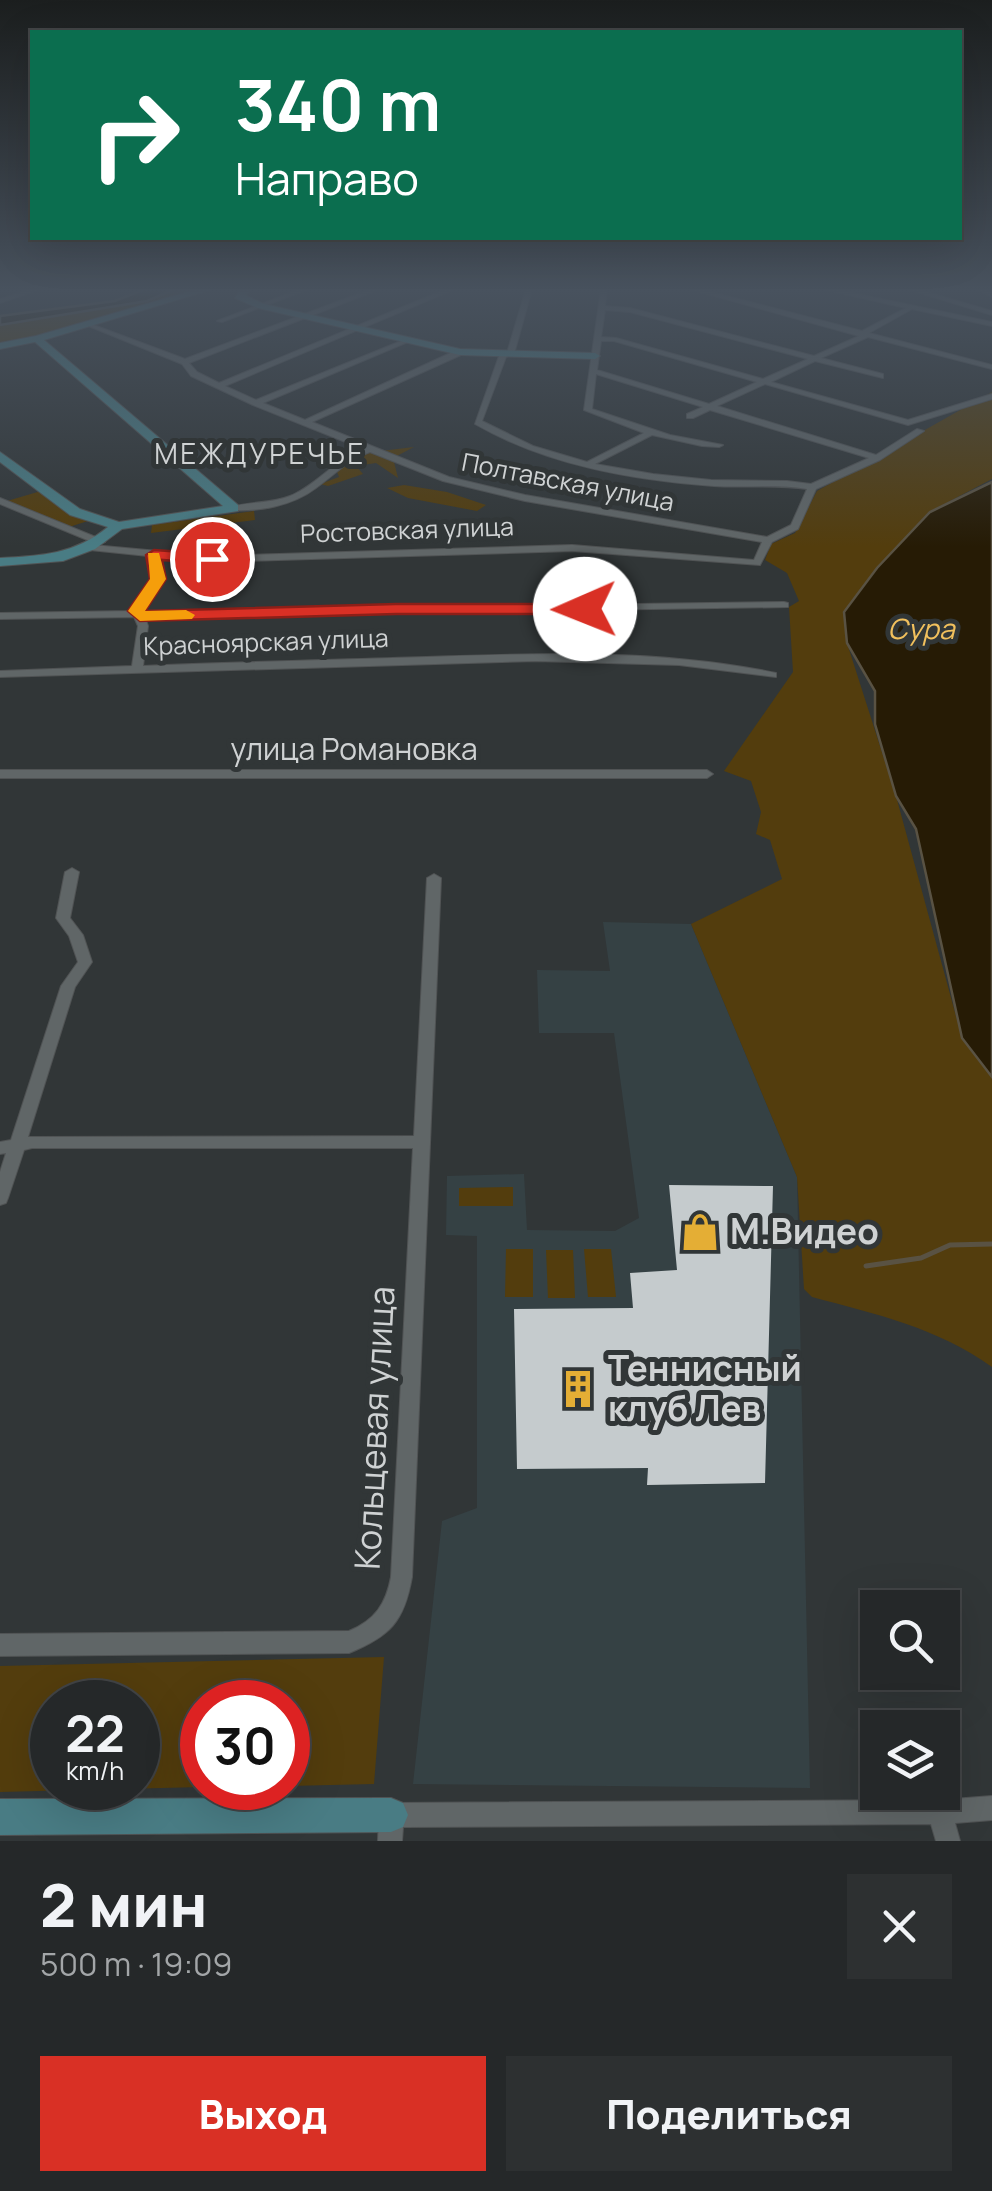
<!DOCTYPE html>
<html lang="ru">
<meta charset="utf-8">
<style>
:root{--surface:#252829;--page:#2d3031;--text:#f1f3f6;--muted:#a3a6a8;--line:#424446;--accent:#d93025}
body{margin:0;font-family:Manrope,sans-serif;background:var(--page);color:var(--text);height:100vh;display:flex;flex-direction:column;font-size:38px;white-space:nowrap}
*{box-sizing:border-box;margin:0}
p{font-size:32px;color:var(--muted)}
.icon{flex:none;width:55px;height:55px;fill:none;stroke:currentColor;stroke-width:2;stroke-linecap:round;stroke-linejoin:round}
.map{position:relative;height:1841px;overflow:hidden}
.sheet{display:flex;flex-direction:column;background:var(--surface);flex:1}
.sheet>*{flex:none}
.guide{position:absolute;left:30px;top:30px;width:932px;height:210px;border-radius:0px;box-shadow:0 10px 40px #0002,0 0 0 2px var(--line);background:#0b6e4f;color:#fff;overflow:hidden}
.tools{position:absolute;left:860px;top:1590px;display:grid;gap:20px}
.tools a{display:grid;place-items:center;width:100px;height:100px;border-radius:0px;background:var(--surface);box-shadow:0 10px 40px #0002,0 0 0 2px var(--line);font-size:50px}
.speed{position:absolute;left:30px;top:1680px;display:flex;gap:20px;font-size:50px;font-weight:700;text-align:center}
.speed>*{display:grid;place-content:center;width:130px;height:130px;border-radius:50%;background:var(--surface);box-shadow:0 10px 40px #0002,0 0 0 2px var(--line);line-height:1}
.speed small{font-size:25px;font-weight:400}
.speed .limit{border:15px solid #d22;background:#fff;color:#111}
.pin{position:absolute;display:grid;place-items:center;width:85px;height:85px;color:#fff;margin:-42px;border:5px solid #fff;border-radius:50%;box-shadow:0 2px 10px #0007}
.me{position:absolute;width:110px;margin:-55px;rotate:269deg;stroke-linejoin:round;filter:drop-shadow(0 0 8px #0008)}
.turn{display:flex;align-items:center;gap:35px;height:210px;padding:0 40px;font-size:45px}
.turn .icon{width:130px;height:130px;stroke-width:2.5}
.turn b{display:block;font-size:70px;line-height:85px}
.round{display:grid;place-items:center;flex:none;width:105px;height:105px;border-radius:0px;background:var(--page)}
.head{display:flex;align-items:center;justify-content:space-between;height:170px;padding:0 40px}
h1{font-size:60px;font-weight:800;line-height:75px}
.button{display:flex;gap:20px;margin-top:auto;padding:20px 40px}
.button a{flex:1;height:115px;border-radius:0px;background:var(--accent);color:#fff;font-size:40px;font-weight:800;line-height:115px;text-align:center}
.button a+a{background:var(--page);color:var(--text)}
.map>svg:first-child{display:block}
.built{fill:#354144}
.green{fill:#533d0d;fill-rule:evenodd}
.water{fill:#261b05;stroke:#595243;stroke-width:2.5}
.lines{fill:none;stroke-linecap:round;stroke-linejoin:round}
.stream{stroke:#595243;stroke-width:5}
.building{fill:#c5cbcd}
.street-casing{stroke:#505354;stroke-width:2}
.secondary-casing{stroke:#505354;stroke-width:2}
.street{fill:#606667;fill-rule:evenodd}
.secondary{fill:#497c84;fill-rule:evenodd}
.route{fill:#d93025;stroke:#8d1f18;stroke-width:2.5}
.slow{fill:#f59e0b}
.labels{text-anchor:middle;stroke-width:10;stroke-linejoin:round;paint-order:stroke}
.far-street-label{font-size:25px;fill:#cfd2d3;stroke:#313637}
.far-neighbourhood-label{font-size:28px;letter-spacing:2.5px;fill:#cfd2d3;stroke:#313637}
.far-water-label{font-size:28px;font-style:italic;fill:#f1c05d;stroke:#313637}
.street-label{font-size:30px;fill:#cfd2d3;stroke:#313637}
.near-poi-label{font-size:35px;font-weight:bold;fill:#cfd2d3;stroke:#313637;text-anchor:start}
.near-street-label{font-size:35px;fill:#cfd2d3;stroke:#313637}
</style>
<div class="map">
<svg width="992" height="1841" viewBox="0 0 992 1841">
<rect width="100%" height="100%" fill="#313637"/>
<path class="built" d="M603 922 691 924 797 1177 810 1788 413 1784 442 1521 477 1508V1236L446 1235 447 1176 524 1174 527 1230 615 1231 639 1218 614 1033H539L537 970 610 971Z"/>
<path class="green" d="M177 289H203L80 326 0 345V326L148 301Z
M992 392V479L929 512 844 612 847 643 896 796 962 1038 992 1073V1367C938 1328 876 1314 812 1297L804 1289 797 1177 691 924 782 879 770 840 756 834 761 812 751 781 724 771 793 672 789 607 799 601 787 573 765 560 771 544 795 533 817 491Z
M414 447 393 458 398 478 376 463 356 466 363 474 328 486 320 484 339 477 336 469 364 453Z
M404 485 447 492 486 505 477 511 408 498 387 488Z
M41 491 91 520 69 527 7 501Z
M254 511 255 520 151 533 152 525Z
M513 1187V1206H459V1188Z
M506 1249H533V1297H505Z
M584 1249H611L616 1297H588Z
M546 1250H573L575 1298H548Z
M384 1657 374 1784 288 1786V1702H202V1787L0 1792V1666ZM52 1702H138V1788H52Z"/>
<path class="water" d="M145 289H175L147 301 0 325V316L115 301Z
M992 482V1077L962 1038 916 829 896 796 875 724V691L847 643 844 612 877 568 930 512Z"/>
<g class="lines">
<path class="stream" d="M866 1266 921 1258 950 1245 992 1244"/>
</g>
<path class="building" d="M669 1185 773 1186 765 1483 647 1485 648 1468 517 1469 514 1309 633 1308 630 1273 677 1270Z"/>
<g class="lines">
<g class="street-casing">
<path id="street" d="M31 289H41L0 303V299Z
M300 289H309L222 322 217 321Z
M371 289H380L189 363 197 372 219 383 446 289H455L225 386 256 400 406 339H410V341L263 403 305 420 457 350H463V354L312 422 449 477 525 495 767 537 791 525 807 489C776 484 745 488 714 486 631 480 547 465 475 424L499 356 507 353 526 289H532L514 354 506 357 482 421 533 446 587 462 644 433 584 410 601 289H607L605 306 630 308 814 356 859 336 689 289H700L862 331 906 308 822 289H834L992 322V326L912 309 869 333 992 365V369L868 337 821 358 883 374V378L815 361 771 382 908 420 992 394V399L908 425 765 384 717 406 876 455 917 429 924 431 880 460 816 489 798 529 772 542 760 565 572 551 212 562 158 557 163 579 142 611 784 602 788 603V607L145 617 148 626 143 666C237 662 331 660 426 657 542 653 661 649 776 673V677L679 665 536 661 0 677V671L132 666 138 626 134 617 0 619V613L132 611 153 579 148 556 90 550 88 548 93 545 212 556 572 545 754 560 762 542 525 501 443 481 370 452C349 459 334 475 316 488 292 506 259 512 230 510L228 508C247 501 270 504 290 496 317 485 335 459 363 449L253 405 191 376 182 364 86 325 91 324 185 359ZM605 310 630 312 808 359 763 379 616 338 601 337ZM601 341H614L757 382 709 404 597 370ZM596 374 703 407 687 414V418H693L710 410 869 458 811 484 787 481 711 480 653 474 595 464 652 435 702 446 719 447 723 445 670 435 592 409Z
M907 289H917L992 311V315Z
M977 289H985L992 292V297Z
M0 498 103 540 105 542 97 544 0 504Z
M0 770H707L713 774 707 778H0Z
M72 868 79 872 70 918 83 935 92 962 75 987 28 1137 414 1136 427 878 434 874 441 878 412 1577C404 1622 390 1636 349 1653L0 1656V1634L349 1631C375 1620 386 1604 391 1577L413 1148H32L24 1150 8 1198 6 1203 0 1205V1172L6 1153 0 1154V1142L11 1140 61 986 78 962 69 936 56 918 65 872Z
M992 1796V1820L955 1823 960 1841H936L931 1824 403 1827 402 1841H378L379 1815 382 1806 391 1803 940 1800Z"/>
</g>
<g class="secondary-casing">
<path id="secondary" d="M198 289H213L44 340 238 505V511L122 529 95 549 63 561 0 566V558C41 556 75 554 108 527L70 515 0 462V452L80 509 119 522 223 506 35 342 0 349V343L36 336Z
M241 289H252L245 295 264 304 460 349 595 353 600 356 595 359 460 355 258 308 235 298Z
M391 1798 403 1803 408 1815 403 1827 391 1832 0 1835V1799Z"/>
</g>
<use href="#street" class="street"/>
<use href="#secondary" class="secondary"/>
</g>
<linearGradient id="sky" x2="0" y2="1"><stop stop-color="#1b1e1e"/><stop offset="0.53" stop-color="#48525e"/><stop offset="1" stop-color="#48525e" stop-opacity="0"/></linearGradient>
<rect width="992" height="547" fill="url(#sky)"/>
<path class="route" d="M154 550 212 554 220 559 212 564 162 560 166 579 145 611 396 604H585L594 609 585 614H396L140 621 128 611 150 579 146 555Z"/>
<path class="slow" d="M148 553H159L166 579 145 611 186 610 195 615 192 619 140 621 128 611 150 579Z"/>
<defs>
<g id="shop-bare" transform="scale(3)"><path d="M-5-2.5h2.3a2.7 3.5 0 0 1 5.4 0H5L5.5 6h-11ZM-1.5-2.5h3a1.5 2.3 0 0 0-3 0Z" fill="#e4ae35" stroke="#313637" stroke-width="2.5" paint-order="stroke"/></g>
<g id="building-bare" transform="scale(3)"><path d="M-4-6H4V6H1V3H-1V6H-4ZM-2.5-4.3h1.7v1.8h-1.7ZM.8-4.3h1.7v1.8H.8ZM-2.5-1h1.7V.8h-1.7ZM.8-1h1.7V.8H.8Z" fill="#e4ae35" stroke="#313637" stroke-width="2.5" paint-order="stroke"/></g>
</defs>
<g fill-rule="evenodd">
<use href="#shop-bare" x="700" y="1232"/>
<use href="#building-bare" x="578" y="1389"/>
</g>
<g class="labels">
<g class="far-street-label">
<text transform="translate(568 482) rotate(11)" y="9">Полтавская улица</text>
<text transform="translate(407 530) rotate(-2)" y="9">Ростовская улица</text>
<text transform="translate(266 642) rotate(-2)" y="9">Красноярская улица</text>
</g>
<g class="far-neighbourhood-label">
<text x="260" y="464">МЕЖДУРЕЧЬЕ</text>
</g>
<g class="far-water-label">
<text x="921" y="639">Сура</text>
</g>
<g class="street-label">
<text x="354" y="760">улица Романовка</text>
</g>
<g class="near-poi-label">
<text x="730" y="1244">М.Видео</text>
<text x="608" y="1381">Теннисный<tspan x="608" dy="40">клуб Лев</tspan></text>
</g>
<g class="near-street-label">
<text transform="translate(375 1428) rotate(-87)" y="12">Кольцевая улица</text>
</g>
</g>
</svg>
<div class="tools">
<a><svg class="icon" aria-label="search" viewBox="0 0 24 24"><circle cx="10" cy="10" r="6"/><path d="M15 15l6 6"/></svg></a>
<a><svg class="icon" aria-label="layers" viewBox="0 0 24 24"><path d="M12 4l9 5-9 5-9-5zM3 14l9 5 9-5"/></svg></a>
</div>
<div class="speed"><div>22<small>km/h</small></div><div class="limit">30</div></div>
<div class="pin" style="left:212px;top:559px;background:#d93025"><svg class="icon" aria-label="arrive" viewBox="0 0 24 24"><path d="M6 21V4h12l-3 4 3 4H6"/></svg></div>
<svg class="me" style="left:585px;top:609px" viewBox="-20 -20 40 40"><circle r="19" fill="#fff"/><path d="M0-13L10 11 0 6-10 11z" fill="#d93025"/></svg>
<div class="guide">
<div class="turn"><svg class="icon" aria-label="right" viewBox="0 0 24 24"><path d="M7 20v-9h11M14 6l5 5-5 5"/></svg><div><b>340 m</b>Направо</div></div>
</div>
</div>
<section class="sheet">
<div class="head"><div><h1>2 мин</h1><p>500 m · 19:09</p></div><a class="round"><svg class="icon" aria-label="close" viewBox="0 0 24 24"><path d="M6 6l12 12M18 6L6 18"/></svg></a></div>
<div class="button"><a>Выход</a><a>Поделиться</a></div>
</section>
